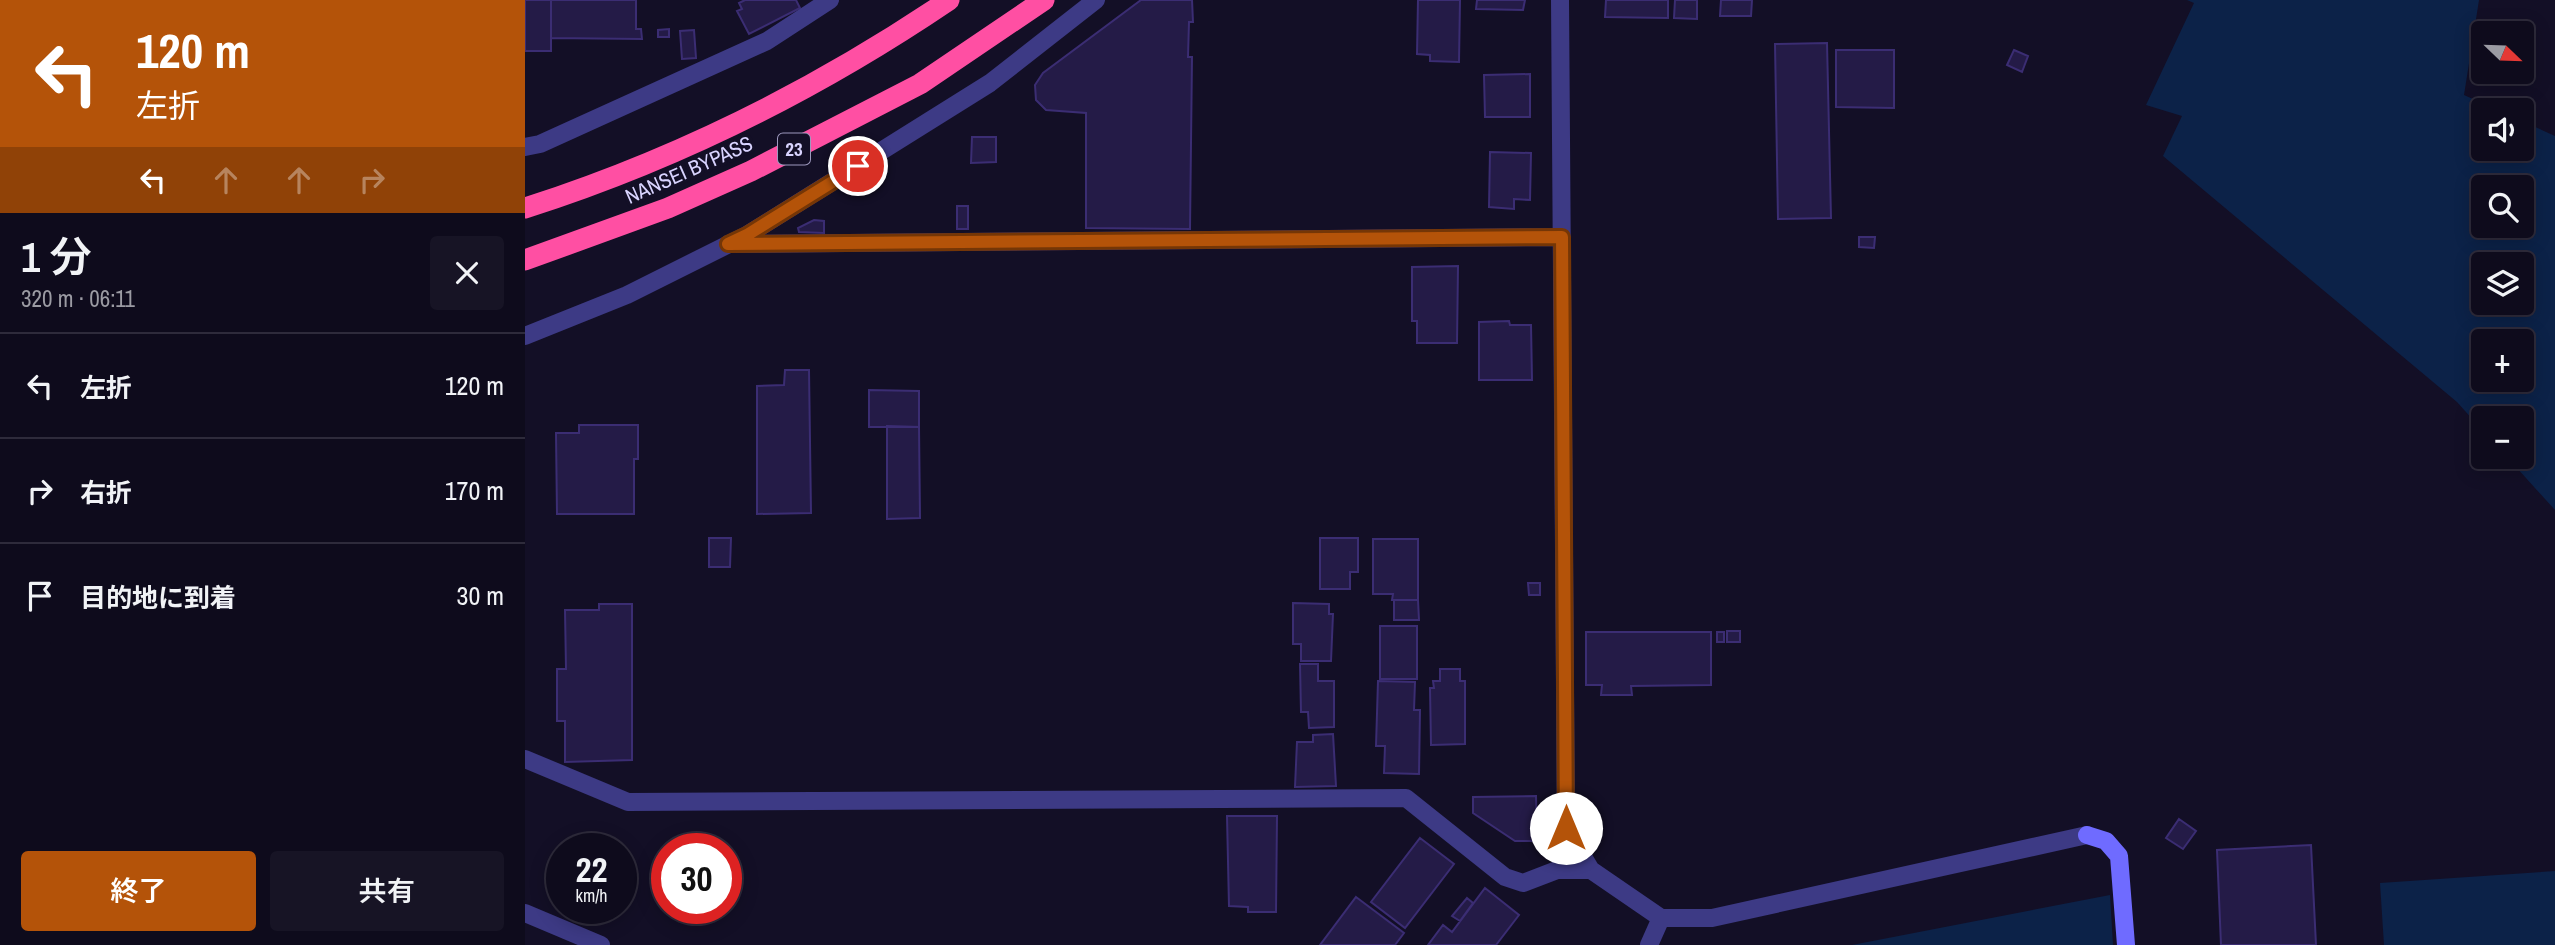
<!DOCTYPE html>
<html lang="ja">
<meta charset="utf-8">
<style>
:root{--surface:#0e0b1c;--page:#171425;--text:#f1f3f6;--muted:#9b9ba3;--line:#2e2b3b;--accent:#b45309}
body{margin:0;font-family:"Archivo Narrow","Noto Sans JP",sans-serif;background:var(--page);color:var(--text);height:100vh;display:flex;flex-direction:column;font-size:26px;white-space:nowrap}
*{box-sizing:border-box;margin:0}
p{font-size:23px;color:var(--muted)}
.icon{flex:none;width:38px;height:38px;fill:none;stroke:currentColor;stroke-width:2;stroke-linecap:round;stroke-linejoin:round}
.map{position:relative;flex:1;overflow:hidden}
.panel{display:flex;flex-direction:column;background:var(--surface);width:525px}
.panel>*{flex:none}
.top-card{background:#b45309;color:#fff;overflow:hidden}
.needle{width:46px;rotate:113deg}
.controls{position:absolute;left:1946px;top:21px;display:grid;gap:14px}
.controls a{display:grid;place-items:center;width:63px;height:63px;border-radius:7px;background:var(--surface);box-shadow:0 4px 18px #0003,0 0 0 2px var(--line);font-size:35px}
.speed{position:absolute;left:21px;top:833px;display:flex;gap:14px;font-size:35px;font-weight:700;text-align:center}
.speed>*{display:grid;place-content:center;width:91px;height:91px;border-radius:50%;background:var(--surface);box-shadow:0 4px 18px #0003,0 0 0 2px var(--line);line-height:1}
.speed small{font-size:18px;font-weight:400}
.speed .limit{border:10px solid #d22;background:#fff;color:#111}
.pin{position:absolute;display:grid;place-items:center;width:60px;height:60px;color:#fff;margin:-30px;border:4px solid #fff;border-radius:50%;box-shadow:0 2px 7px #0007}
.me{position:absolute;width:77px;margin:-38px;rotate:0deg;stroke-linejoin:round;filter:drop-shadow(0 0 5px #0008)}
.turn{display:flex;align-items:center;gap:24px;height:147px;padding:0 21px;font-size:32px}
.turn .icon{width:91px;height:91px;stroke-width:2.5}
.turn b{display:block;font-size:49px;line-height:60px}
.lanes{display:flex;align-items:center;height:66px;padding:0 21px;background:#0003;justify-content:center;gap:35px;direction:ltr}
.lanes .off{opacity:.35}
.round{display:grid;place-items:center;flex:none;width:74px;height:74px;border-radius:7px;background:var(--page)}
.headline{display:flex;align-items:center;justify-content:space-between;height:119px;padding:0 21px}
h1{font-size:42px;font-weight:600;line-height:52px}
.cta{display:flex;gap:14px;margin-top:auto;padding:14px 21px}
.cta a{flex:1;height:80px;border-radius:7px;background:var(--accent);color:#fff;font-size:28px;font-weight:600;line-height:80px;text-align:center}
.cta a+a{background:var(--page);color:var(--text)}
ul{padding:0;list-style:none}
li{display:flex;align-items:center;gap:21px;height:105px;padding:0 21px;border-top:2px solid var(--line)}
li div{flex:1}
li b{display:block;font-size:26px}
li em{font-style:normal}
main{display:flex;flex:1;min-height:0}
.map>svg:first-child{display:block}
.water{fill:#0c2248;fill-rule:evenodd}
.building{fill:#241b47;stroke:#3b2d73;stroke-width:2}
.lines{fill:none;stroke-linecap:round;stroke-linejoin:round}
.street{stroke:#3d3a85;stroke-width:18}
.secondary{stroke:#6f6bff;stroke-width:18}
.highway{stroke:#ff4fa3;stroke-width:21}
.route-casing{stroke:#753606;stroke-width:18}
.route{stroke:#b45309;stroke-width:12}
.labels{text-anchor:middle;stroke-width:7;stroke-linejoin:round;paint-order:stroke}
.shield{fill:#130f26;stroke:#9e99be;stroke-width:2}
.shield-label{font-size:19px;font-weight:bold;fill:#d9d4ff}
.street-label{font-size:21px;fill:#d9d4ff;stroke:#130f26}
</style>
<main>
<section class="panel">
<div class="top-card">
<div class="turn"><svg class="icon" aria-label="left" viewBox="0 0 24 24"><path d="M17 20v-9H6M10 6l-5 5 5 5"/></svg><div><b>120 m</b>左折</div></div>
<div class="lanes"><svg class="icon" aria-label="left" viewBox="0 0 24 24"><path d="M17 20v-9H6M10 6l-5 5 5 5"/></svg><svg class="icon off" aria-label="ahead" viewBox="0 0 24 24"><path d="M12 20V5M6 11l6-6 6 6"/></svg><svg class="icon off" aria-label="ahead" viewBox="0 0 24 24"><path d="M12 20V5M6 11l6-6 6 6"/></svg><svg class="icon off" aria-label="right" viewBox="0 0 24 24"><path d="M7 20v-9h11M14 6l5 5-5 5"/></svg></div>
</div>
<div class="headline"><div><h1>1 分</h1><p>320 m · 06:11</p></div><a class="round"><svg class="icon" aria-label="close" viewBox="0 0 24 24"><path d="M6 6l12 12M18 6L6 18"/></svg></a></div>
<ul>
<li><svg class="icon" aria-label="left" viewBox="0 0 24 24"><path d="M17 20v-9H6M10 6l-5 5 5 5"/></svg><div><b>左折</b></div><em>120 m</em></li>
<li><svg class="icon" aria-label="right" viewBox="0 0 24 24"><path d="M7 20v-9h11M14 6l5 5-5 5"/></svg><div><b>右折</b></div><em>170 m</em></li>
<li><svg class="icon" aria-label="arrive" viewBox="0 0 24 24"><path d="M6 21V4h12l-3 4 3 4H6"/></svg><div><b>目的地に到着</b></div><em>30 m</em></li>
</ul>
<div class="cta"><a>終了</a><a>共有</a></div>
</section>
<div class="map">
<svg width="2030" height="945" viewBox="0 0 2030 945">
<rect width="100%" height="100%" fill="#130f26"/>
<path class="water" d="M1662 0H1954L1939 95 1972 110H1958V149H1997V121L2030 136V510L1982 457H1997V418H1958V431L1932 402 1638 156 1657 116 1621 105 1669 3ZM1958 187H1997V226H1958ZM1958 264H1997V303H1958ZM1958 341H1997V380H1958Z
M2030 871V945H1859L1855 883Z
M1585 895 1588 945H1327Z"/>
<path class="building" d="M0 0H26V51H0Z
M26 0H111V29H116L117 39 26 38Z
M220 0H271L275 8 224 34 212 11 217 9 214 3Z
M616 0H667L668 22H664L663 57H667L665 229 561 228V113L521 110 511 100 510 85 518 73Z
M893 0H935L934 62 905 61V55L892 54Z
M952 0H1000L998 10 951 9Z
M1081 0H1143V18L1080 17Z
M1150 0H1172V19L1149 18Z
M1196 0H1227L1226 16H1195Z
M144 29V37H133V30Z
M169 30 171 58 157 59 155 31Z
M1302 43 1306 218 1253 219 1250 44Z
M1311 50H1369V108L1311 107Z
M1489 50 1503 56 1497 72 1482 65Z
M1005 74V117H960L959 75Z
M447 137H471V162L446 163Z
M965 152 1006 153 1005 200 989 199V209L964 207Z
M432 206H443V229H432Z
M289 220 299 221V233L274 232 273 228Z
M1334 237H1350L1349 248 1334 247Z
M933 266 932 343H892V321H887V267Z
M984 321 985 325H1006L1007 380H954V322Z
M260 370H284L286 513 232 514V386L259 385Z
M344 390 394 391V427H344Z
M54 425H113V459H109V514H32L31 433H54Z
M362 426 394 427 395 518 362 519Z
M184 538H206L205 567H184Z
M795 538H833V572H825V589H795Z
M848 539H893V600H867L868 594H848Z
M1003 583H1015V595H1004Z
M869 600H893L894 620H869Z
M768 603 804 604V614H808L806 661H776V644H768Z
M74 604H107V760L40 762V721H32V669H41L40 610H74Z
M855 626H892V679H855Z
M1202 631H1215V642H1202Z
M1061 632H1186V685L1106 686 1107 695H1076L1077 685H1061Z
M1192 632H1199V642H1192Z
M775 664H793V681H809V727L784 728 783 712H776Z
M915 669H935V681H940V744L906 745 905 688H909L908 681H915Z
M853 681 890 682 889 710H895L894 774 859 773 860 746H851Z
M808 734 811 786 770 787 772 742H788V735Z
M1011 796 1012 841H990L948 813V797Z
M702 816H752L751 912H723V907L704 906Z
M1654 819 1671 831 1658 849 1641 838Z
M895 838 929 864 880 928 846 902Z
M1786 845 1791 945H1696L1692 850Z
M960 888 994 915 971 945H903L918 925 927 932Z
M831 897 879 933 870 945H795Z
M942 898 948 903 935 921 927 916Z"/>
<g class="lines">
<path class="street" d="M1035 0 1041 828 1066 870 1136 918H1187L1562 835
M0 147 15 144 242 41 305 0
M203 244 1037 237
M0 336 102 295 222 235 465 83 571 0
M0 759 103 802 881 798 980 877 998 883 1032 870H1066
M0 913 76 945
M1124 945 1136 918"/>
<path class="secondary" d="M1562 835 1581 841 1594 856 1601 945"/>
<path class="highway" d="M0 208C150 160 294 88 424 0
M0 260 143 208 226 171 395 84 519 0"/>
</g>
<g class="lines">
<g class="route-casing">
<path id="route" d="M333 166 222 235 203 244 1037 237 1041 828"/>
</g>
<use href="#route" class="route"/>
</g>
<g class="labels">
<rect class="shield" x="253" y="133.5" width="32" height="31" rx="5"/>
<g class="shield-label">
<text x="269" y="156">23</text>
</g>
<g class="street-label">
<text transform="translate(164 170) rotate(-24)" y="7">NANSEI BYPASS</text>
</g>
</g>
</svg>
<div class="controls">
<a><svg class="needle" viewBox="-14 -14 28 28"><path d="M0-13l5 13h-10z" fill="#e53935"/><path d="M0 13l5-13h-10z" fill="#9b9ba3"/></svg></a>
<a><svg class="icon" aria-label="sound" viewBox="0 0 24 24"><path d="M4 9h4l5-4v14l-5-4H4zM17 9q2 3 0 6"/></svg></a>
<a><svg class="icon" aria-label="search" viewBox="0 0 24 24"><circle cx="10" cy="10" r="6"/><path d="M15 15l6 6"/></svg></a>
<a><svg class="icon" aria-label="layers" viewBox="0 0 24 24"><path d="M12 4l9 5-9 5-9-5zM3 14l9 5 9-5"/></svg></a>
<a>+</a>
<a>−</a>
</div>
<div class="speed"><div>22<small>km/h</small></div><div class="limit">30</div></div>
<div class="pin" style="left:333px;top:166px;background:#d93025"><svg class="icon" aria-label="arrive" viewBox="0 0 24 24"><path d="M6 21V4h12l-3 4 3 4H6"/></svg></div>
<svg class="me" style="left:1041px;top:828px" viewBox="-20 -20 40 40"><circle r="19" fill="#fff"/><path d="M0-13L10 11 0 6-10 11z" fill="#b45309"/></svg>
</div>
</main>
